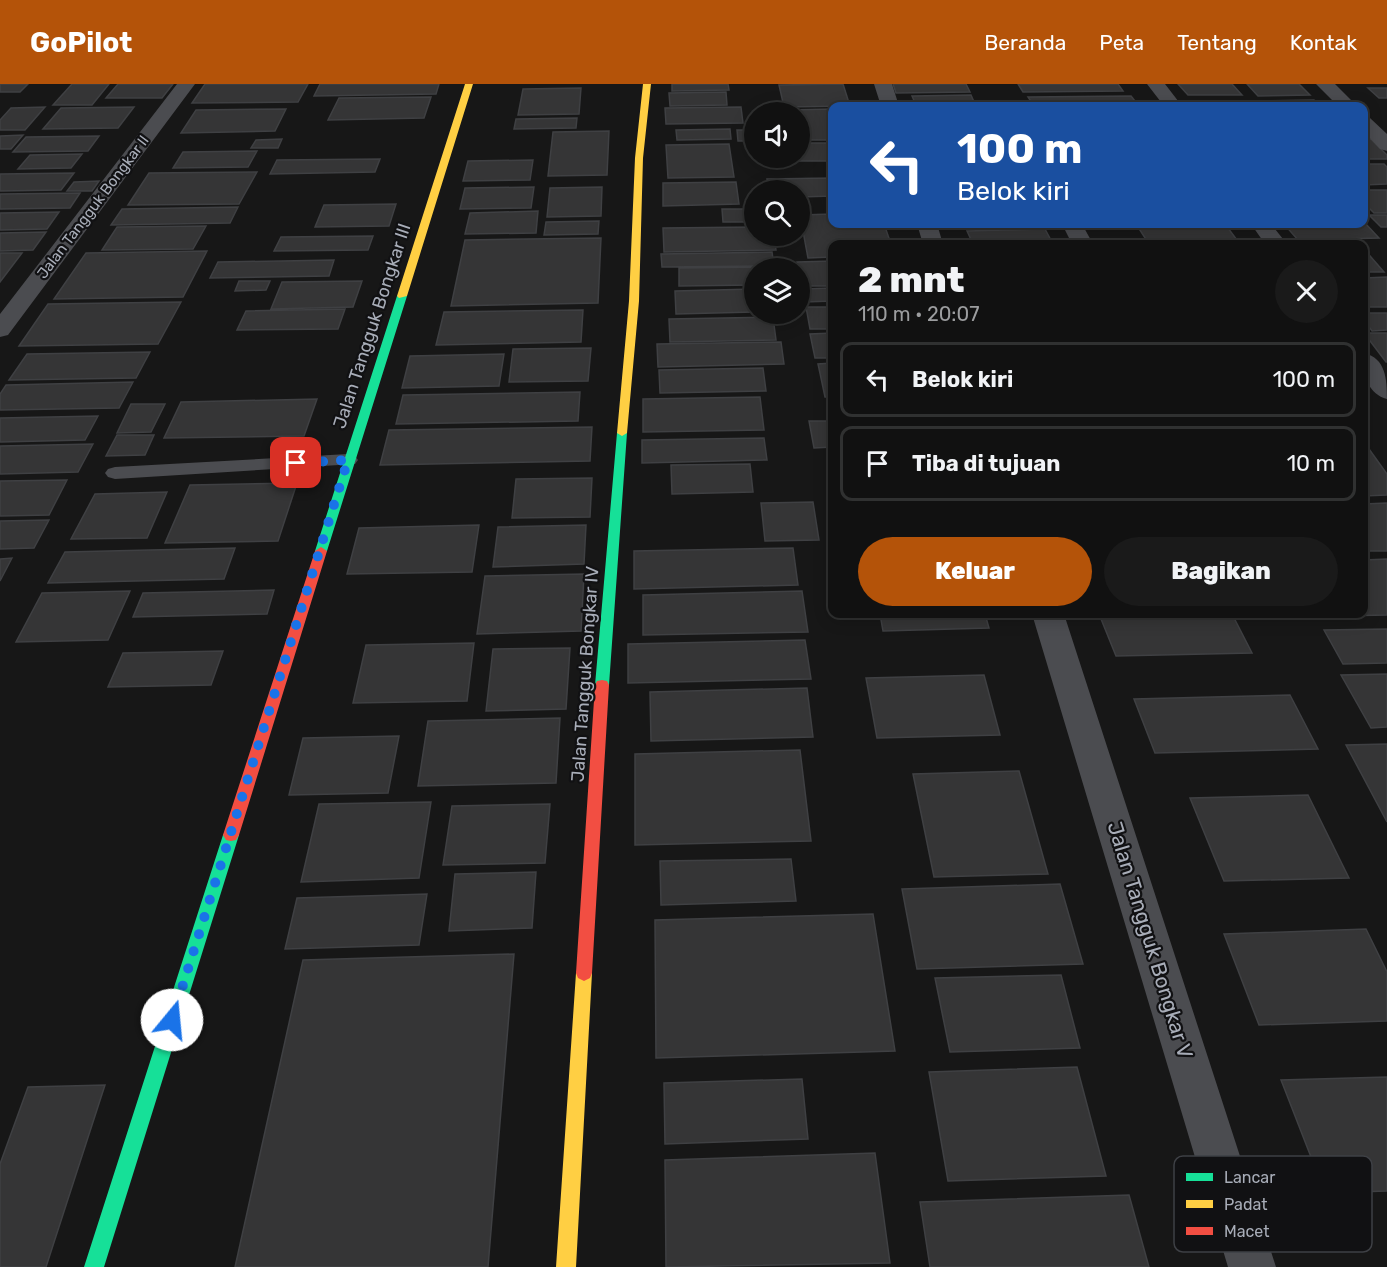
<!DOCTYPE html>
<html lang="id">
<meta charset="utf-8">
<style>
:root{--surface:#111;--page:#1a1a1a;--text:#f1f3f6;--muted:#9c9d9f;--line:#303131;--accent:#b45309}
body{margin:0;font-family:Rubik,sans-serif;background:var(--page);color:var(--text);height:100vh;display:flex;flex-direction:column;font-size:22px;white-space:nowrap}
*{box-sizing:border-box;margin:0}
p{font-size:20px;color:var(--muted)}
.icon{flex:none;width:33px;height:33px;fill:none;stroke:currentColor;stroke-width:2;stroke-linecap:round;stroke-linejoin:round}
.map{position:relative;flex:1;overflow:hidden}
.drawer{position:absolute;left:828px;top:156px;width:540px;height:378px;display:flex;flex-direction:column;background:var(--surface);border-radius:12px;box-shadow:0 3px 15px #0003,0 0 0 2px var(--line)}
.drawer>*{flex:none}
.top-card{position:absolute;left:828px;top:18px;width:540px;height:126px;border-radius:12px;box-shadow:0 3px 15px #0003,0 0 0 2px var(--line);background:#1a4fa0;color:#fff;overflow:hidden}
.fabs{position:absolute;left:744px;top:18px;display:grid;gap:12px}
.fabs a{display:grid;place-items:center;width:66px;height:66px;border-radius:50%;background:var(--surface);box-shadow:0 3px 15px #0003,0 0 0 2px var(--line);font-size:30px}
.pin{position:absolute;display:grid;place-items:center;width:51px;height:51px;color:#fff;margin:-26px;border-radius:12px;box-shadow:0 3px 9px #0006}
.me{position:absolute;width:66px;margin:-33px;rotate:17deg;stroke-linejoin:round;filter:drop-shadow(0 0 4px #0008)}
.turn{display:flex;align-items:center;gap:21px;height:126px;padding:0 30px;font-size:27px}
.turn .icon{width:78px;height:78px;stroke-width:2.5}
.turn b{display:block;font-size:42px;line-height:51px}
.round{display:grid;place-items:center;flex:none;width:63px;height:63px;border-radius:32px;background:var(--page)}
.head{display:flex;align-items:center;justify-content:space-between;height:102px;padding:0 30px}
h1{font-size:36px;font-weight:800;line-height:45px}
.cta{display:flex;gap:12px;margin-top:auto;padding:12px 30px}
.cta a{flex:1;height:69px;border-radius:36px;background:var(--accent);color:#fff;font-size:24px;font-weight:800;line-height:69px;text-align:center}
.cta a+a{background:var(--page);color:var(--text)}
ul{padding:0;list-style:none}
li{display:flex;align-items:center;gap:18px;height:75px;margin:0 12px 9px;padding:0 18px;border:3px solid var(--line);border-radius:12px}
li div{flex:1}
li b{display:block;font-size:22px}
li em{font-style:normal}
header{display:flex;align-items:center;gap:36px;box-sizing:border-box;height:84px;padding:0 30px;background:var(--accent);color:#fff}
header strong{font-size:28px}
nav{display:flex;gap:33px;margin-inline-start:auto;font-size:21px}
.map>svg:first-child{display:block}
.building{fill:#353536;stroke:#3f4043;stroke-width:1.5}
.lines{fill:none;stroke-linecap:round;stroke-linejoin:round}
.lane{fill:#4b4c50;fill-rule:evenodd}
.street{fill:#4b4c50;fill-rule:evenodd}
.fast{fill:#16e098;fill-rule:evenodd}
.slow{fill:#ffcf43;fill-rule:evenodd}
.jam{fill:#f24e42;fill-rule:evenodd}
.route{stroke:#1a73e8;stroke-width:10;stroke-dasharray:0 18}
.labels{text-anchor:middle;stroke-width:4.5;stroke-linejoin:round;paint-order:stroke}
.far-street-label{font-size:15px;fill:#a8adb8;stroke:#111113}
.street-label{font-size:18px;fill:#a8adb8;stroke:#111113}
.near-street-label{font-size:21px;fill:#a8adb8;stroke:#111113}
.key{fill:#111113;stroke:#3e4045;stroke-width:1.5}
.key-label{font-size:16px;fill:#a8adb8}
</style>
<header>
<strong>GoPilot</strong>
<nav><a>Beranda</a><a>Peta</a><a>Tentang</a><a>Kontak</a></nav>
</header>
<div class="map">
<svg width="1387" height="1183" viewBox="0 0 1387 1183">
<rect width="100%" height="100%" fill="#171717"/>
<path class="building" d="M0 0H28L20 8H0Z
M72 0H109L92 21H53Z
M118 0H173L162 14H106Z
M205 0H308L298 18 192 19Z
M320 0H439L436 10 314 12Z
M672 0H728L729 6 672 7Z
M843 0 850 22 784 23 779 1Z
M893 0H966L970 8 896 9Z
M1018 0H1118L1123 7 1023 8Z
M1178 0H1232L1242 11H1188Z
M1247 0H1299L1310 11 1258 12Z
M581 4 579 30 518 31 523 5Z
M1368 4H1387V14H1379Z
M726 8 727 21 670 22 669 9Z
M971 11 975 20 916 21 912 12Z
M1131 12 1139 22H1034L1028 13Z
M431 13 424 34 328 36 339 14Z
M1314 16 1321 22H1254L1249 17Z
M1243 17 1248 22H1190L1186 18Z
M45 23 25 46H0V36L11 24Z
M134 23 118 44 43 45 61 24Z
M741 23 743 39 666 40 665 24Z
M286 25 275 47 181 49 196 26Z
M832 25V56H800V28H787V26Z
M577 34 576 44 514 45 516 35Z
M730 45 731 55 677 56 676 46Z
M737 46H754V57H738Z
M609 47 607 91 548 92 553 48Z
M23 51 11 65H0V52Z
M99 52 88 67 13 68 26 53Z
M282 55 278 64H251L256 56Z
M1371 55 1387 71V75H1364V56Z
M800 59H832V77H776L775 74H800Z
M729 60 734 93 668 94 666 61Z
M257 67 248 83 173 84 183 68Z
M82 70 71 84 18 85 30 71Z
M380 75 375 88 270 90 277 76Z
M533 76 530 96 463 97 468 77Z
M1364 80H1384L1387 83V100L1364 101Z
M257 88 239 120 128 121 149 89Z
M74 89 61 106 0 107V90Z
M832 94V112L800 113V106H769L767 95Z
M99 97 92 107H67L74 98Z
M736 98 739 120 663 122V99Z
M534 103 531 124 460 125 465 104Z
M602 103 601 132 547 133 550 104Z
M1364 106H1387V129H1374L1364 119Z
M80 109 70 124 0 125V110Z
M396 120 389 142 315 143 324 121Z
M238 123 230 139 111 141 122 125Z
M722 125H754V138H723Z
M538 127 536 149 465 150 470 129Z
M59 128 47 145 0 146V129Z
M832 130V140H884L891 160H832V173L808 174 800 131Z
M1369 131H1387V143H1381Z
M599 137 598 150 544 151 546 138Z
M1364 138 1379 154 1298 156 1284 140Z
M1136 140H1225L1237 156 1147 157Z
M206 142 193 165 102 166 117 143Z
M754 143V152H774L776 166 664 168 663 144Z
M1045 145 1053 160H973L967 147Z
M46 148 33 166 0 167V149Z
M373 152 368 166 274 167 281 153Z
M601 154 598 219 451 222 465 156Z
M1364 165 1384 188H1364Z
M207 167 183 213 54 215 86 169Z
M772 168 774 182 662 183 661 170Z
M0 169H22L0 198Z
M334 176 329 192 210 194 218 178Z
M832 177V202H802L797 178Z
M772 183 754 184V201L679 202V184Z
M1387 193V223H1364V194Z
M239 197H270L266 206 235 207Z
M362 197 353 223 271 225 282 198Z
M832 204V217L805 218 802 205Z
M754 205V228L676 230 675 207Z
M181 218 158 260 19 262 48 220Z
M806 223H832V245H810Z
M345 225 338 245 237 246 246 227Z
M583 226 581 258 436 261 444 228Z
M1364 229H1387V246L1372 247 1364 236Z
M773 233 776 256 670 258 669 235Z
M832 249V274H815L810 250Z
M1364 249H1387V278H1386Z
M781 258 784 280 658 283 657 260Z
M591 264 588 297 509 298 513 265Z
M150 268 136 294 9 296 27 270Z
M504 270 499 302 402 304 410 272Z
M832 279V313H825L818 280Z
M763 284 766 307 660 309 659 286Z
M133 298 119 324 0 326V310L6 301Z
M580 308 578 337 396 340 403 311Z
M760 313 764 346 643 348V315Z
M317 315 304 352 164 354 181 318Z
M131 320H165L151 348 117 349Z
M98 332 85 356 0 358V334Z
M809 337H832V363L814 364Z
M592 343 590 377 380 381 389 346Z
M117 351H154L145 371 106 372Z
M764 354 767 376 642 379V356Z
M1364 358 1387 390V411L1364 412Z
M93 360 78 388 0 390V362Z
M750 380 753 408 672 410 671 381Z
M592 394 590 433 512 434 516 395Z
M67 396 49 431 0 432V397Z
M297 399 278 457 165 459 190 401Z
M167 408 147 454 71 455 95 410Z
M813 418 819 456 765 457 761 419Z
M1387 419V467H1364V420Z
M49 436 34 464 0 465V437Z
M479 441 472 488 347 490 359 444Z
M586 441 584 480 493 483 498 443Z
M235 464 224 495 48 499 65 468Z
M793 464 798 501 634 505V467Z
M12 474 0 497V475Z
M1387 475V531L1284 533 1282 530H1364V476Z
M584 490 581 547 477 550 485 492Z
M274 506 267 530 133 533 143 509Z
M130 507 108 556 16 558 42 509Z
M802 507 808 548 643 551V511Z
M880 530H985L989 544 883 547Z
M1099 530H1232L1252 569 1116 572Z
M1387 545V579L1343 580 1324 546Z
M805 556 811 595 628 599V560Z
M474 559 467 617 353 619 366 561Z
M570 564 566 625 486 627 493 565Z
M223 567 211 601 108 603 123 569Z
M1387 590V643L1371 644 1341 591Z
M984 591 1000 651 877 654 866 594Z
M807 604 813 653 651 657 650 608Z
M1290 611 1318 665 1155 669 1134 615Z
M560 634 556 699 418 702 428 637Z
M399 652 388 709 289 711 303 654Z
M1387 660V738L1346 661Z
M800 666 811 757 635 761V670Z
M1019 687 1048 790 934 793 913 690Z
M1308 711 1349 794 1224 797 1190 714Z
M431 718 419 794 301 798 319 720Z
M550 720 545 779 443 781 452 722Z
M791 775 796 817 661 821 660 777Z
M536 788 532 844 449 847 455 790Z
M1060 800 1083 880 917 885 902 805Z
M427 810 419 861 285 865 297 814Z
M873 830 895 967 656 974 655 836Z
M1366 845 1387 888V937L1259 941 1224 850Z
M514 870 488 1183H235L303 876Z
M1061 891 1080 964 950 968 935 894Z
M1077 983 1106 1092 948 1097 929 988Z
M1387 993V1107L1325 1109 1281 996Z
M802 995 808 1055 665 1060 664 999Z
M105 1001 46 1183H0V1080L28 1003Z
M875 1069 890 1179 666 1183 665 1076Z
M1129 1111 1149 1183H930L920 1118Z"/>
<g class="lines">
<path class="lane" d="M348 370 355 372 358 376 355 380 115 395 108 393 105 389 108 385 115 383Z"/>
<path class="street" d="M177 0H195L8 251 0 253V230Z
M874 0H892L899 22H881Z
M1147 0H1165L1182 22H1164Z
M1316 0H1335L1357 22H1338Z
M1364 33 1370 34 1387 50V67L1380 65 1364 48Z
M917 140H937L943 160H923Z
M1062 140H1082L1093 160H1072Z
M1251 140H1271L1287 160H1265Z
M1364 269C1386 274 1387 296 1387 315 1366 309 1362 287 1364 269Z
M1032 530H1064L1276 1183H1228Z"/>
<path class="fast" d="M402 209 407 212 327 467 321 471 317 470 315 467 397 212Z
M622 346 627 349 609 601 607 605H597L595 601 617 349Z
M231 745 236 746 239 751 104 1183H84L223 751 226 746Z"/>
<path class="slow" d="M465 0H473L407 212 399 214 397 212Z
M643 0H651L643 74 639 217 627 349 622 352 617 349 629 217 635 74Z
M584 881 590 884 592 889 576 1183H556L576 889 578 884Z"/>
<path class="jam" d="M321 463 327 467 239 751 236 756 231 757 226 756 223 751 315 467Z
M602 596 607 597 609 601 592 889 590 894 584 897 578 894 576 889 595 601 597 597Z"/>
</g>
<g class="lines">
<path class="route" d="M172 936 348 376 296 379"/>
</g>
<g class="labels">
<g class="far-street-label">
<text transform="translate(93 123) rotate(-53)" y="5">Jalan Tangguk Bongkar II</text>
</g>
<g class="street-label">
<text transform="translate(372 242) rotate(-72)" y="6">Jalan Tangguk Bongkar III</text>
<text transform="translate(585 590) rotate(-86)" y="6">Jalan Tangguk Bongkar IV</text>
</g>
<g class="near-street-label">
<text transform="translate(1150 856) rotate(73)" y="7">Jalan Tangguk Bongkar V</text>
</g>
</g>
<rect x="1174" y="1072" width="198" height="96" rx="9" class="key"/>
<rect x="1186" y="1089" width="27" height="8" fill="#16e098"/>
<rect x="1186" y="1116" width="27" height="8" fill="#ffcf43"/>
<rect x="1186" y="1143" width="27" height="8" fill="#f24e42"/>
<g class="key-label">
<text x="1224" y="1099">Lancar</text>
<text x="1224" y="1126">Padat</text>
<text x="1224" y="1153">Macet</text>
</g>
</svg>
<div class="fabs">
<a><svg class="icon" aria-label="sound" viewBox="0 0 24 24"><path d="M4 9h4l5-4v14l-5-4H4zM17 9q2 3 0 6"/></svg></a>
<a><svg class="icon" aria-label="search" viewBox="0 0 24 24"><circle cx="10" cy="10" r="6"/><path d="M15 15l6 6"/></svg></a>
<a><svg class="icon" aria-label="layers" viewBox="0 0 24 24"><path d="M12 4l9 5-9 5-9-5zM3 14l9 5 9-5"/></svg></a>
</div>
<div class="pin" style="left:296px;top:379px;background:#d93025"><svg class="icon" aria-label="arrive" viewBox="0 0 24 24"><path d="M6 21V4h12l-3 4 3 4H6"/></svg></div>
<svg class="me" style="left:172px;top:936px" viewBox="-20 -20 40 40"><circle r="19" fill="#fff"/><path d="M0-13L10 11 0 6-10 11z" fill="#1a73e8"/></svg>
<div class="top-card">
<div class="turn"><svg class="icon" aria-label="left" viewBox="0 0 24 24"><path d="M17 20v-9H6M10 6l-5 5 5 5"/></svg><div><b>100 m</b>Belok kiri</div></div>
</div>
<section class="drawer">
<div class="head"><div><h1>2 mnt</h1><p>110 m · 20:07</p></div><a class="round"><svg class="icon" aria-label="close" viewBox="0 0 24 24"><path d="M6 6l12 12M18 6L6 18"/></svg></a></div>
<ul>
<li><svg class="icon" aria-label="left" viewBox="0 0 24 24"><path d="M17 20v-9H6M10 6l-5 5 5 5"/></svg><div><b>Belok kiri</b></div><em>100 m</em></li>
<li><svg class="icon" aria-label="arrive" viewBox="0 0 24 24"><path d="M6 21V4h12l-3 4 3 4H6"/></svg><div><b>Tiba di tujuan</b></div><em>10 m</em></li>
</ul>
<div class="cta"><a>Keluar</a><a>Bagikan</a></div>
</section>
</div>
